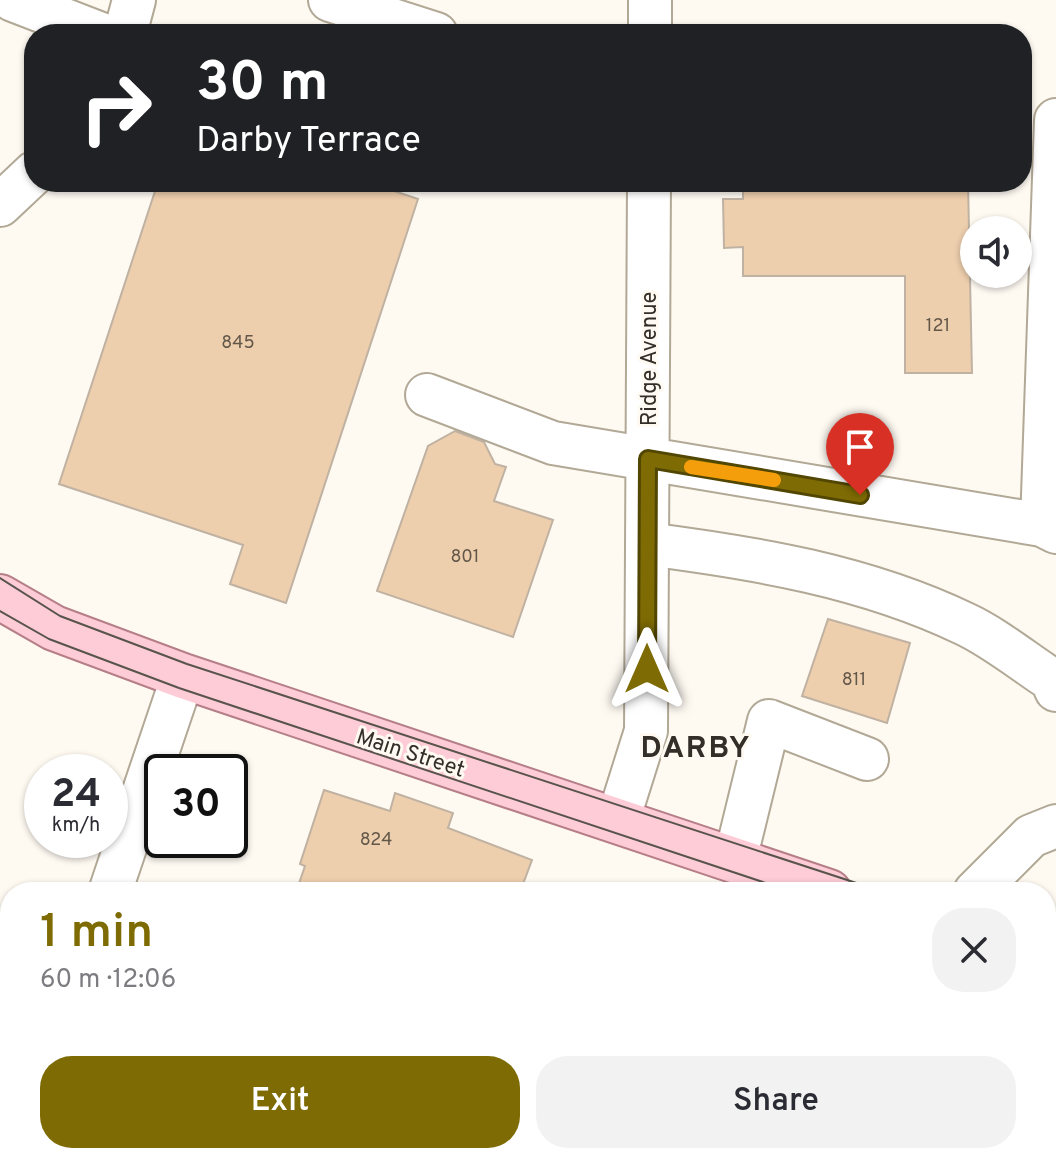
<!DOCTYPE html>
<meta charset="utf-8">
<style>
:root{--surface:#fff;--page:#f2f2f3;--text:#2b2b33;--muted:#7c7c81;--accent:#7e6b04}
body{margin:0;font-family:Overpass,sans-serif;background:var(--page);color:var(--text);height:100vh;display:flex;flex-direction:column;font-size:30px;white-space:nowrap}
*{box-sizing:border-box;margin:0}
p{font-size:26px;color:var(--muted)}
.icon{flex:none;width:44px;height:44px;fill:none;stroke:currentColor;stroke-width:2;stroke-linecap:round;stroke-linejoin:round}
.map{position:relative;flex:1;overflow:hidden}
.drawer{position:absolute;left:0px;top:882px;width:1056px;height:282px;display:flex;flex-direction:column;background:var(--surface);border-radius:32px 32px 0 0;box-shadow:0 2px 6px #0004}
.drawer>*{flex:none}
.banner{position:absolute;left:24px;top:24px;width:1008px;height:168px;border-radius:32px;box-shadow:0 2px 6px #0004;background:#202124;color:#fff;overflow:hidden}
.controls{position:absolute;left:960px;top:216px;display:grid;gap:16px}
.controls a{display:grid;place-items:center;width:72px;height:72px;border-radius:50%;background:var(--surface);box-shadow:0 2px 6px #0004;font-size:40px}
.speed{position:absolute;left:24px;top:754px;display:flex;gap:16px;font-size:40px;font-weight:700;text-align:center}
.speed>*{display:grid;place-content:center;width:104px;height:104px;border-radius:50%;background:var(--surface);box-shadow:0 2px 6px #0004;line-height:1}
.speed small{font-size:20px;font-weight:400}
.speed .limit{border:4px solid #111;border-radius:12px;background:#fff;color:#111}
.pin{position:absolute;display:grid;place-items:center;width:68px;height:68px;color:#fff;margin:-82px -34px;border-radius:50% 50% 50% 0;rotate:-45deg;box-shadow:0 0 8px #0007}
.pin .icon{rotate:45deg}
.me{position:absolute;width:88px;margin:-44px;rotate:0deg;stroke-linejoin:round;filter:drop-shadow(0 0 6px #0008)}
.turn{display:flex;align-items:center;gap:28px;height:168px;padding:0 40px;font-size:36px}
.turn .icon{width:104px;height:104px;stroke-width:2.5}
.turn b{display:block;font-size:56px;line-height:68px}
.round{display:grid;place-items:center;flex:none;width:84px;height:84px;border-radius:32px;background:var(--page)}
.head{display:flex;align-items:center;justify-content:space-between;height:136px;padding:0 40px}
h1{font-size:48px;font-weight:600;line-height:60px;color:var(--accent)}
.cta{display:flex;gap:16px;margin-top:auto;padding:16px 40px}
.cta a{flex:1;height:92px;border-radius:32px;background:var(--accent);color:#fff;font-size:32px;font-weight:600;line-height:92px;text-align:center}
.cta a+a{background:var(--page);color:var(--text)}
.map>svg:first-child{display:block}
.building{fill:#edcead;stroke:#c0b2a2;stroke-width:2}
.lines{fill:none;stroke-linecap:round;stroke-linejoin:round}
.minor-casing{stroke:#b2a896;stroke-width:46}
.major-casing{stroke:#b67f88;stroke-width:48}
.minor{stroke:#fff;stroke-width:42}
.major{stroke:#fdccd7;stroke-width:44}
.tram{stroke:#58544c;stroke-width:2}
.route-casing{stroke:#524603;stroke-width:20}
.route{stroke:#7e6b04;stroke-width:14}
.slow{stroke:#f59e0b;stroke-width:14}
.labels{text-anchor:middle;stroke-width:6;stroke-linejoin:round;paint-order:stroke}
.number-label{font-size:18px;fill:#625749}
.street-label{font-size:22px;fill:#332f28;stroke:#fefaf2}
.district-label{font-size:30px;font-weight:bold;letter-spacing:2px;fill:#332f28;stroke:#fefaf2}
</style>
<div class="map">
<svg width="1056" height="1163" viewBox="0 0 1056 1163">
<rect width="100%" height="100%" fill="#fefaf2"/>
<path class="building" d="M158 182H367L418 199 286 603 230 584 243 545 59 484Z
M743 182H968L972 373H905V276H743V247L724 248 723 199H743Z
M455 431 484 442 495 464 506 467 494 501 553 520 513 637 377 591 428 446Z
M828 619 910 643 887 723 802 696Z
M324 790 390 811 395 793 453 813 448 828 532 860 520 892H296L305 866 300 864Z"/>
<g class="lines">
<g class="minor-casing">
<path id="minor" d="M13 0 101 34
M330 0 436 34
M125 34 134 0
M650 34V0
M0 205 34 173
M427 395 553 443 1042 525 1056 532
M1042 525 1056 120
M647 544C756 558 865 576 965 624 995 638 1024 662 1052 680L1056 690
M618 820 646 731 649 182
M735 860 769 721 867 759
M110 892 183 676
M975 892 1031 836 1056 826
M0 961 10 965
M619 1157 624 1163
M14 1163 18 1154"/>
</g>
<g class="major-casing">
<path id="major" d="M0 597 54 628 183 676 829 892
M1046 1058 1056 1069"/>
</g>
<use href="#minor" class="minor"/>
<use href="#major" class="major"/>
<path class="tram" d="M0 578 60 616 187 664 884 892
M0 611 49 639 179 688 793 892
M1046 1033 1056 1045
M1046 1076 1056 1088"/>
</g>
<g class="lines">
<g class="route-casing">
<path id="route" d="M647 669 648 459 860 495"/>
</g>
<use href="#route" class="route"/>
<path class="slow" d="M691 467 774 480"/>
</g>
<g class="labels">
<g class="number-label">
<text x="938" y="331">121</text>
<text x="238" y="348">845</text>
<text x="465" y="562">801</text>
<text x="854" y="685">811</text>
<text x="376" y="845">824</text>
</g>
<g class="street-label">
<text transform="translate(648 359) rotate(-90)" y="8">Ridge Avenue</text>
<text transform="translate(411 752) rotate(18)" y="8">Main Street</text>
</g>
<g class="district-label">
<text x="696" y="757">DARBY</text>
</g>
</g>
</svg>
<div class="controls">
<a><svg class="icon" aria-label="sound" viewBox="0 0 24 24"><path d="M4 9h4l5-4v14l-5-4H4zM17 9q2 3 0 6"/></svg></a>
</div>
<div class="speed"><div>24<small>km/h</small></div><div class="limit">30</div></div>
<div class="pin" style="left:860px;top:495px;background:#d93025"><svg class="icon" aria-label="arrive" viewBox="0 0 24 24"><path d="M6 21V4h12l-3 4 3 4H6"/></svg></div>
<svg class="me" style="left:647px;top:669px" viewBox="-20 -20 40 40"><path d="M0-17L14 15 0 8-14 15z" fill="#7e6b04" stroke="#fff" stroke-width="4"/></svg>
<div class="banner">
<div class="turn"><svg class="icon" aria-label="right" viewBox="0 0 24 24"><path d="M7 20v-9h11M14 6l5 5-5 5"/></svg><div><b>30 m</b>Darby Terrace</div></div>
</div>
<section class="drawer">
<div class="head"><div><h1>1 min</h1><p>60 m · 12:06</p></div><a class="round"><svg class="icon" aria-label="close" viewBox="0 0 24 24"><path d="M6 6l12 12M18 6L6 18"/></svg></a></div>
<div class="cta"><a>Exit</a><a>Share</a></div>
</section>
</div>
